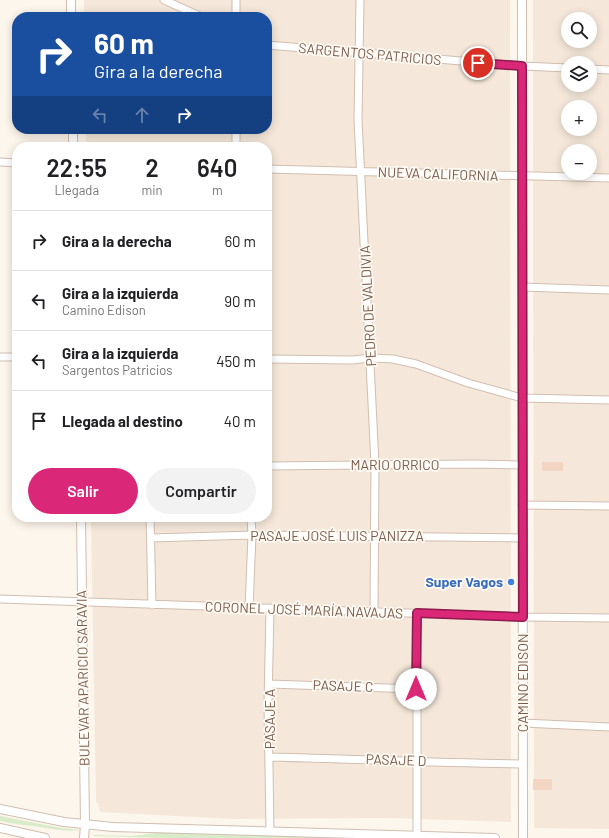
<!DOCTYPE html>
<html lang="es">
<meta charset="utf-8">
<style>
:root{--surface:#fff;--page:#f2f2f2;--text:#202124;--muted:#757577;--line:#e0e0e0;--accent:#db2777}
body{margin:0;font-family:Barlow,sans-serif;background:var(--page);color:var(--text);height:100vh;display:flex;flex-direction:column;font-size:15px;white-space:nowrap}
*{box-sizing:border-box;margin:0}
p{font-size:13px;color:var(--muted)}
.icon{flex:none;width:22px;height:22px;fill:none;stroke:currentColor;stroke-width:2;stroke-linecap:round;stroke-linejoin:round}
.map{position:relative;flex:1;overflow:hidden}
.drawer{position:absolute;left:12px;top:142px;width:260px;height:380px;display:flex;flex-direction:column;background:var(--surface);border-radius:16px;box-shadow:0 2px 10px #0003}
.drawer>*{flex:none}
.top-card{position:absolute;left:12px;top:12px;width:260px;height:122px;border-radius:16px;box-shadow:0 2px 10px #0003;background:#1a4fa0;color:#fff;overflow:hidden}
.buttons{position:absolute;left:561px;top:12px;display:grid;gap:8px}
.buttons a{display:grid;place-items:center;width:36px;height:36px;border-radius:50%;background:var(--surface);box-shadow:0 2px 10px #0003;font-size:20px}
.pin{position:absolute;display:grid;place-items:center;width:34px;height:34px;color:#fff;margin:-17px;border:2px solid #fff;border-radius:50%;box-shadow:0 1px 4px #0007}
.me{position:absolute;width:44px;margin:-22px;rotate:0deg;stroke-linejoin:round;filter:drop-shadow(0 0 3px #0008)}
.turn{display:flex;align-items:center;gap:14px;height:84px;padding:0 16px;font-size:18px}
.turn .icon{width:52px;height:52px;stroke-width:2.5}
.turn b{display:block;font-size:28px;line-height:34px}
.lanes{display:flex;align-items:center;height:38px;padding:0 16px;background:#0003;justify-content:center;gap:20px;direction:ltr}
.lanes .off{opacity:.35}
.eta{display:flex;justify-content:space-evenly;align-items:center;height:68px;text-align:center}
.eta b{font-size:24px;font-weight:600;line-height:28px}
.primary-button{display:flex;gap:8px;margin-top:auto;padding:8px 16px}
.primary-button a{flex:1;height:46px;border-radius:24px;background:var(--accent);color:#fff;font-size:16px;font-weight:600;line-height:46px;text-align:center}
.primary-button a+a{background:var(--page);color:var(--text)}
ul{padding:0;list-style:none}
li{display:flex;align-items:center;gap:12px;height:60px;padding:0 16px;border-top:1px solid var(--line)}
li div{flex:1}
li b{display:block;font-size:15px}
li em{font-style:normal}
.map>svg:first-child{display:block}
.residential{fill:#f5e8da;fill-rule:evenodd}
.green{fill:#d8ecc9}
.building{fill:#f3d5c3}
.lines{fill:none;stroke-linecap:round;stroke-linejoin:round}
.minor-casing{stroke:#d1beb0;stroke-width:9}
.tertiary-casing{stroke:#d1beb0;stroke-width:10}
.minor{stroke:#fff;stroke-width:7}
.tertiary{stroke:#fff;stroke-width:8}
.route-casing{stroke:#8e194d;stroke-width:10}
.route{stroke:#db2777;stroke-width:7}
.shop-dot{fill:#3f7fe0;stroke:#fffaf3;stroke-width:1.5}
.labels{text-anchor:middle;stroke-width:3.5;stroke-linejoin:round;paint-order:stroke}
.street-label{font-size:14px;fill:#7a5c4d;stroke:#fffaf3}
.shop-label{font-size:14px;font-weight:bold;fill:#366cbe;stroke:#fffaf3;text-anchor:end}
</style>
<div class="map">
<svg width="609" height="838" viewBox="0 0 609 838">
<rect width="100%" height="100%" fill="#fdf6ec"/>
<path class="residential" d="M84 0H510L511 822 392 818 234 819 100 812 98 804 96 802 91 517H267V147H86V129H267V17H84Z
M533 0H609V829L534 828ZM568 19H590V41H568ZM568 63H590V85H568ZM568 107H590V129H568ZM568 151H590V173H568Z"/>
<path class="green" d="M0 816 61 828 80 830C67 832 54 829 40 827 27 825 13 824 0 821Z
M162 832 333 838H160L94 836V835L133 836Z"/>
<path class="building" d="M542 462H563V471H542Z
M533 779H552V790H533Z"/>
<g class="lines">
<g class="minor-casing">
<path id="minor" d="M164 0 202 17
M236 0V17
M360 0 358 120 375 464 374 612
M267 45 522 66 568 68
M590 69 609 70
M236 147V129
M0 162 17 163
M267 169 609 178
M522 287 609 290
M0 357H17
M267 359 352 360 371 358 393 359 416 364 468 383 522 398 609 400
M267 466 472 464 522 465
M522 505 609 506
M150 517 152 605
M151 538 252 535 522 538
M0 599 523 617 609 618
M249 608 252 535 251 517
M417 613V835
M269 684 416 689
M523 723 609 727
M270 757C354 759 439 763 523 764
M270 830 268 705 270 608"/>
</g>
<g class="tertiary-casing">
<path id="tertiary" d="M71 0V17
M522 0 523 838
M73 129V147
M81 517 85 825 84 838
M0 809 64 822 113 827 495 838
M0 828 45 838"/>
</g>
<use href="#minor" class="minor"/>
<use href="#tertiary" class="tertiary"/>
</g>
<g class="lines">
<g class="route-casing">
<path id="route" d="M416 689 417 613 523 617 522 66 478 63"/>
</g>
<use href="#route" class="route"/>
</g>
<circle class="shop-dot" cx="511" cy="582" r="4"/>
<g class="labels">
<g class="street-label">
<text transform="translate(370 54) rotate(5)" y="5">SARGENTOS PATRICIOS</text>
<text transform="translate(438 174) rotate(2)" y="5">NUEVA CALIFORNIA</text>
<text transform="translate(368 306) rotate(-93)" y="5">PEDRO DE VALDIVIA</text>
<text x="395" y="470">MARIO ORRICO</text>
<text x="337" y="541">PASAJE JOSÉ LUIS PANIZZA</text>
<text transform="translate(304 610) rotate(2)" y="5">CORONEL JOSÉ MARÍA NAVAJAS</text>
<text transform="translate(83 678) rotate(-91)" y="5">BULEVAR APARICIO SARAVIA</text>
<text transform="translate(523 683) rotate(-90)" y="5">CAMINO EDISON</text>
<text transform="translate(343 686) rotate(2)" y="5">PASAJE C</text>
<text transform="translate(270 719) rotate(-90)" y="5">PASAJE A</text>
<text transform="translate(396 760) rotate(2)" y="5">PASAJE D</text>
</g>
<g class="shop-label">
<text x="503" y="587">Super Vagos</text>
</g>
</g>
</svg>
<div class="buttons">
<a><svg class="icon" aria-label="search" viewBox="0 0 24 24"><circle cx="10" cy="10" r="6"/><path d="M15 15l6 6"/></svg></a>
<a><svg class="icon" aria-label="layers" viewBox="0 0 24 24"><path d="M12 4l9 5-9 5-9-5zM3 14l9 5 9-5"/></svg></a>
<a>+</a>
<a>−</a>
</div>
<div class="pin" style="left:478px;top:63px;background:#d93025"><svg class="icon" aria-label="arrive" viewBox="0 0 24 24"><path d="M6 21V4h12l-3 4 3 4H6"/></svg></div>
<svg class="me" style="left:416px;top:689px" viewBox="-20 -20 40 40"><circle r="19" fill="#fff"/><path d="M0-13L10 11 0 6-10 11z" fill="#db2777"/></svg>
<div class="top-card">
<div class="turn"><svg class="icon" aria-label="right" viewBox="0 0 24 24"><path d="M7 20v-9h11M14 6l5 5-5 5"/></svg><div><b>60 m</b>Gira a la derecha</div></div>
<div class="lanes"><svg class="icon off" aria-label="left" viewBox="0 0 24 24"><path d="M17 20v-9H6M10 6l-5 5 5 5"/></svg><svg class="icon off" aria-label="ahead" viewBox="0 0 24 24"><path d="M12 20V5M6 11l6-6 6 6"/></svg><svg class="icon" aria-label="right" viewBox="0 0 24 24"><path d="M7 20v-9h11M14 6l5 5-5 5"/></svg></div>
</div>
<section class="drawer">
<div class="eta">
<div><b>22:55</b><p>Llegada</p></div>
<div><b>2</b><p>min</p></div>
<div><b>640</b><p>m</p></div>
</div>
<ul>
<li><svg class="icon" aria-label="right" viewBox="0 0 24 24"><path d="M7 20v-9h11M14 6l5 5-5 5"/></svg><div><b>Gira a la derecha</b></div><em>60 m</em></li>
<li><svg class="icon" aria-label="left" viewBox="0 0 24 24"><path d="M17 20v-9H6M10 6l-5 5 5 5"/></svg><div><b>Gira a la izquierda</b><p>Camino Edison</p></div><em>90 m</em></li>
<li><svg class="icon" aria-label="left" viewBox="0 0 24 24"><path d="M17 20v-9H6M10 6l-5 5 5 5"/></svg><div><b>Gira a la izquierda</b><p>Sargentos Patricios</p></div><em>450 m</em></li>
<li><svg class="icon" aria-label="arrive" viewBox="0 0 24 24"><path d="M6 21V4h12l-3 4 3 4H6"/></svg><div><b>Llegada al destino</b></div><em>40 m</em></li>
</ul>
<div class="primary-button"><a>Salir</a><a>Compartir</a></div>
</section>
</div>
